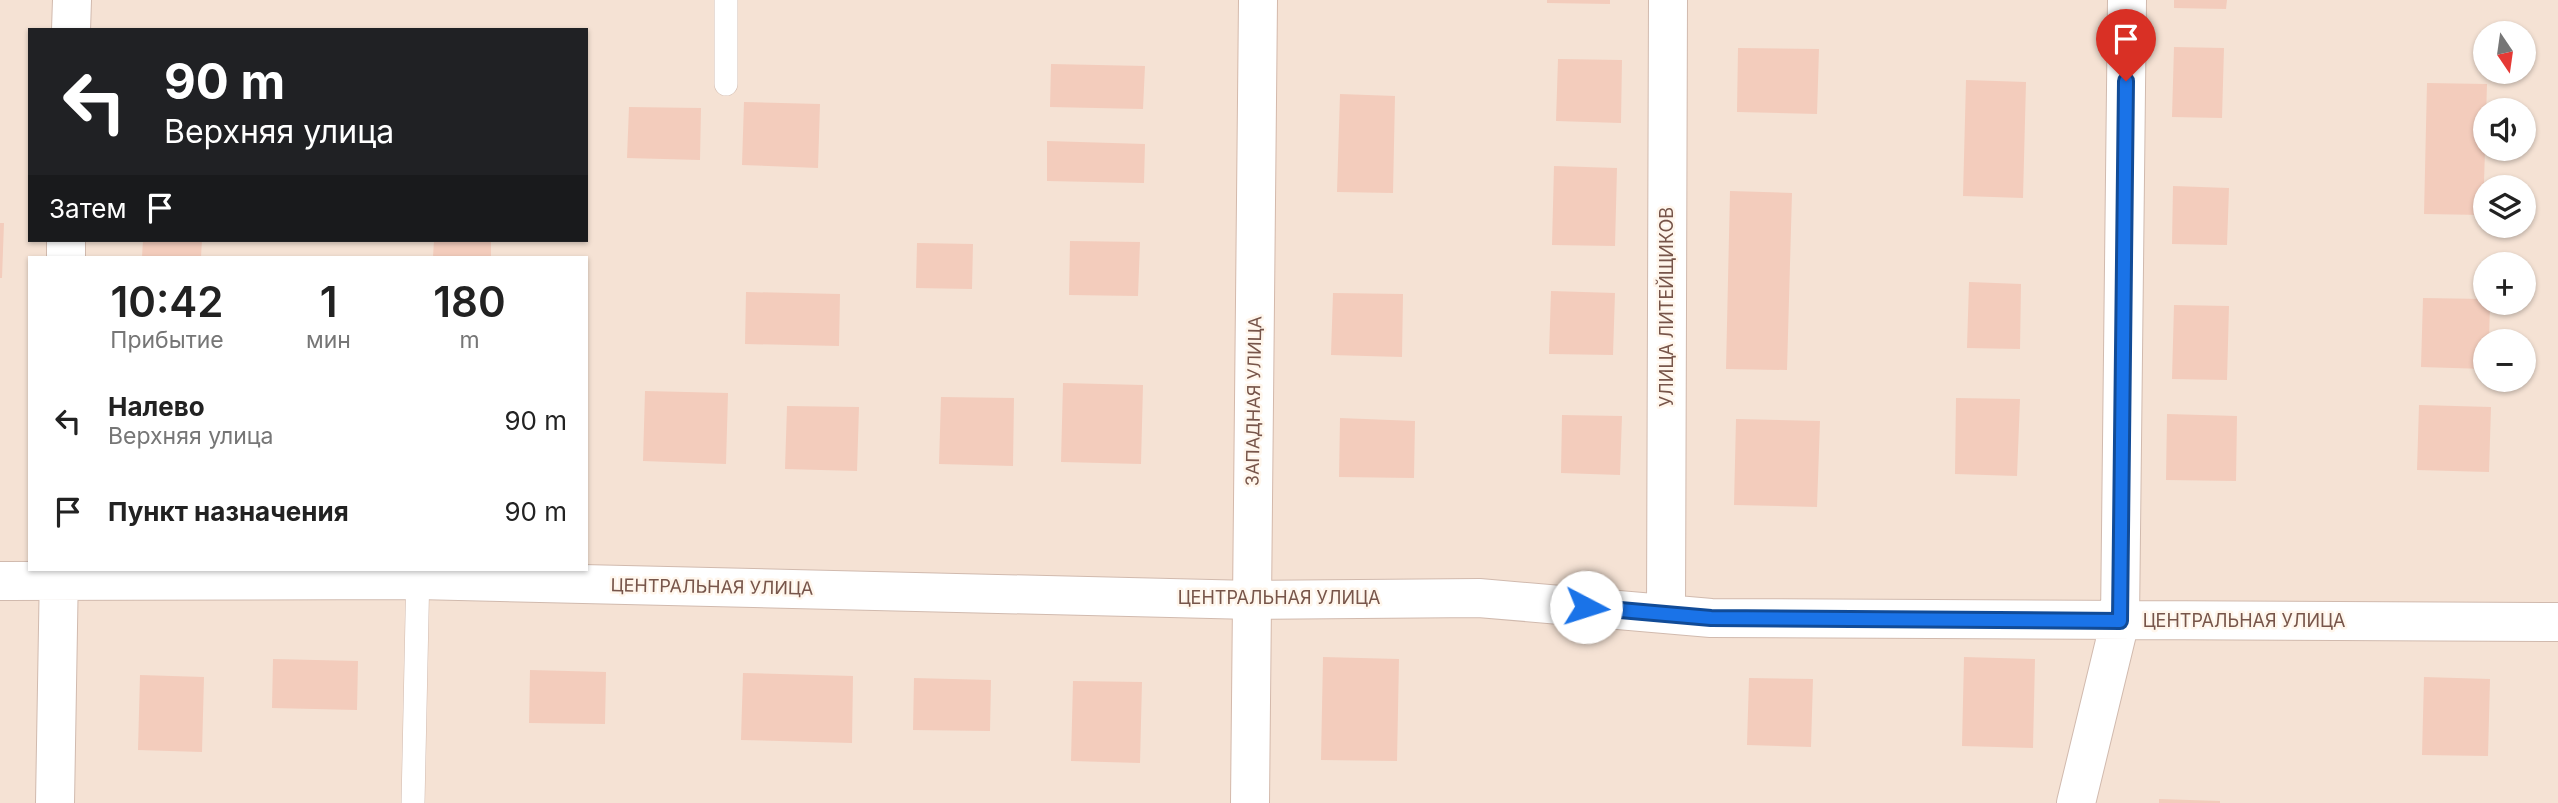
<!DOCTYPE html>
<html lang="ru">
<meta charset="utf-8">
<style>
:root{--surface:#fff;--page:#f2f2f2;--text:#222;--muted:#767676}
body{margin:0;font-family:Inter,sans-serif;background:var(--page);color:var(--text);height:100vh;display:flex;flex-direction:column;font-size:26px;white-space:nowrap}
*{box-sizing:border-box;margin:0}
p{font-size:23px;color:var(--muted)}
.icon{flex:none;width:38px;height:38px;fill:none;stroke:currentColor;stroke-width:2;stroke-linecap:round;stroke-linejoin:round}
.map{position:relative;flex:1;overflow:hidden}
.panel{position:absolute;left:28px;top:256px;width:560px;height:315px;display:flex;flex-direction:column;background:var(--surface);border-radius:0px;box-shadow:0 2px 5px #0004}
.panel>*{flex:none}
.hud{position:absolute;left:28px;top:28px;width:560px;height:214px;border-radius:0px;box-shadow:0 2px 5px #0004;background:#202124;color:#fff;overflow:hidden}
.needle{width:46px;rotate:167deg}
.tools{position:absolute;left:2473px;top:21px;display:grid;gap:14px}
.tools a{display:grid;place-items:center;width:63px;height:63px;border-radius:50%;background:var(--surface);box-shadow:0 2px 5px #0004;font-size:35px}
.pin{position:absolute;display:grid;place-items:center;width:60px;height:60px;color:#fff;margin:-72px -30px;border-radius:50% 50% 50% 0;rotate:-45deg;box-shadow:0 0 7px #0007}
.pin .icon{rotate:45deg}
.me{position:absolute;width:77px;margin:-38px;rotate:95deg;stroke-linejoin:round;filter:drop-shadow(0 0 5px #0008)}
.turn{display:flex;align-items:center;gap:24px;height:147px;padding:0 21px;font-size:32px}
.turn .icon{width:91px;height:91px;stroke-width:2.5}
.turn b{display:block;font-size:49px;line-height:60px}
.then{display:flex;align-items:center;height:66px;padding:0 21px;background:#0003;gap:14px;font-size:26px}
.eta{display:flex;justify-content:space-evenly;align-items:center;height:119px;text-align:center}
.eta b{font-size:42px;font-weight:600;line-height:49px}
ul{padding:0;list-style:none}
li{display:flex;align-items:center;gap:21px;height:91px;padding:0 21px}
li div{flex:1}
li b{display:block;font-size:26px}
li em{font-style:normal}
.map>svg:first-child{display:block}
.residential{fill:#f5e2d4;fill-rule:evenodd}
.building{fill:#f3ccbc}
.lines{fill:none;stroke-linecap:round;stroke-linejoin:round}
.service-casing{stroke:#d1baae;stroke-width:24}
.minor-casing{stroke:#d1baae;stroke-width:40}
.secondary-casing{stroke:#d4b9ab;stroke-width:40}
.service{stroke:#fff;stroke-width:23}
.minor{stroke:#fff;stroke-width:38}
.secondary{stroke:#fff;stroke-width:38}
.route-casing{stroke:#114b97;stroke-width:18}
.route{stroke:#1a73e8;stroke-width:12}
.labels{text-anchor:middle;stroke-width:5;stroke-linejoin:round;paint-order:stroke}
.street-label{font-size:18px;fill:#77554a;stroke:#fff6ec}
</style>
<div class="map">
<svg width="2558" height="803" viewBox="0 0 2558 803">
<rect width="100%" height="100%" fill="#fdf1e6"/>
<path class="residential" d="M0 0H2558V803H0ZM30 30H586V240H30ZM2485 33H2524V72H2485ZM2485 110H2524V149H2485ZM2485 187H2524V226H2485ZM30 257H586V569H30ZM2485 264H2524V303H2485ZM2485 341H2524V380H2485Z"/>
<path class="building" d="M1547 0H1610V4L1547 3Z
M2174 0H2227L2226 9 2174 8Z
M2174 47 2224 48 2222 118 2172 117Z
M1738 48 1819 49 1817 114 1737 112Z
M1558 59 1622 60 1621 123 1556 121Z
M1051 64 1145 66 1143 109 1050 107Z
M1966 80 2026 82 2023 198 1963 196Z
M2427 83 2487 84 2483 215 2424 214Z
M1340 94 1395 96 1393 193 1337 192Z
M744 102 820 104 818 168 742 165Z
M629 107 701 108 700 160 627 158Z
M1047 141 1145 144 1144 183 1047 181Z
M1554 166 1617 168 1615 246 1552 245Z
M2173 186 2229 188 2227 245 2172 244Z
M1730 191 1792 193 1787 370 1726 369Z
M0 223H4L2 278H0Z
M143 240H202L201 257H142Z
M434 240H491V257H433Z
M1070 241 1140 242 1138 296 1069 295Z
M917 243 973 244 972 289 916 288Z
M1969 282 2021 284 2020 349 1967 348Z
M1551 291 1615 293 1613 355 1549 354Z
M746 292 840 294 839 346 745 344Z
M1333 293 1403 294 1402 357 1331 355Z
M2423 298 2485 299V303H2490L2489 341H2485V369L2421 367Z
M2174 305 2229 306 2227 380 2172 379Z
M1063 383 1143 385 1141 464 1061 462Z
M645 391 728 393 726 464 643 461Z
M941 397 1014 398 1013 466 939 464Z
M1956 398 2020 399 2017 476 1955 474Z
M2419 405 2491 407 2489 472 2417 470Z
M787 406 859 407 857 471 785 469Z
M2167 414 2237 416 2236 481 2166 480Z
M1562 415 1622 416 1620 475 1561 473Z
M1340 418 1415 421 1414 478 1339 477Z
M1736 419 1820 421 1817 507 1734 505Z
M1323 657 1399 659 1397 761 1321 760Z
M1964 657 2035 659 2033 748 1962 746Z
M273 659 358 661 357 710 272 708Z
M530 670 606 672 605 724 529 723Z
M743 673 853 676 852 743 741 740Z
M140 675 204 677 202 752 138 750Z
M2424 677 2490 679 2488 756 2422 755Z
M914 678 991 680 990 731 913 730Z
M1749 678 1813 679 1811 747 1747 745Z
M1073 681 1142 682 1140 763 1071 761Z
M2159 799 2220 801V803H2159Z"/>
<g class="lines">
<g class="service-casing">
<path id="service" d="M726 0V84
M413 803 418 569"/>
</g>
<g class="minor-casing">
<path id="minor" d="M71 30 72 0
M66 257V240
M0 581 418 580 1252 600 1479 598 1711 618 2558 622
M1666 614 1668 0
M55 803 59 569
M2076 803 2120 621 2127 0"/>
</g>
<g class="secondary-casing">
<path id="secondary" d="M1250 803 1258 0"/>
</g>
<use href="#service" class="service"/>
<use href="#minor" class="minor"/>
<use href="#secondary" class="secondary"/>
</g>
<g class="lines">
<g class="route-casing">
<path id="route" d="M1586 607 1711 618 2120 621 2126 81"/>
</g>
<use href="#route" class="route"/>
</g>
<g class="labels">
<g class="street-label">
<text transform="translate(1667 307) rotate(-90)" y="6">УЛИЦА ЛИТЕЙЩИКОВ</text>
<text transform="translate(1254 401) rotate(-89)" y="6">ЗАПАДНАЯ УЛИЦА</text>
<text transform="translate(712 587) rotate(1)" y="6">ЦЕНТРАЛЬНАЯ УЛИЦА</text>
<text x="1279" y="604">ЦЕНТРАЛЬНАЯ УЛИЦА</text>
<text x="2244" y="627">ЦЕНТРАЛЬНАЯ УЛИЦА</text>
</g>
</g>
</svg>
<div class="tools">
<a><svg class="needle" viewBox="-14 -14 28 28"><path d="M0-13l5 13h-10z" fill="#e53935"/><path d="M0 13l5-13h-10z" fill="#767676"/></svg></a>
<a><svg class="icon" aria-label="sound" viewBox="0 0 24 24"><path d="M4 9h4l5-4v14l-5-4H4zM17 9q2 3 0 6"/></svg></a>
<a><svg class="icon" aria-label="layers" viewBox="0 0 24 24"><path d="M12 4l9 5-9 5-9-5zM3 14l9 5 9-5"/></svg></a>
<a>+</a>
<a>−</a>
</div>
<div class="pin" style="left:2126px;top:81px;background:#d93025"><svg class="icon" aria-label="arrive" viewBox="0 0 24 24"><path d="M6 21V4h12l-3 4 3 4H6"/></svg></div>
<svg class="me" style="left:1586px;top:607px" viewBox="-20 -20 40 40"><circle r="19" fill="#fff"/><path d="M0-13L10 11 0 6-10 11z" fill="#1a73e8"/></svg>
<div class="hud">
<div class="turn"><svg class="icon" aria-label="left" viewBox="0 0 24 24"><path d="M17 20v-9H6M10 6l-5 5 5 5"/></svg><div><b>90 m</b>Верхняя улица</div></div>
<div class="then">Затем<svg class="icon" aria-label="arrive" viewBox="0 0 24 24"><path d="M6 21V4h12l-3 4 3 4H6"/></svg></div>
</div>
<section class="panel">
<div class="eta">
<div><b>10:42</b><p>Прибытие</p></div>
<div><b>1</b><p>мин</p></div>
<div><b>180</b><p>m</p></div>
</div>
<ul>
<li><svg class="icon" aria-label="left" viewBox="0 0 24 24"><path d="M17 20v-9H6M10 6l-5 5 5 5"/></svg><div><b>Налево</b><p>Верхняя улица</p></div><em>90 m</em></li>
<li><svg class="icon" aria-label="arrive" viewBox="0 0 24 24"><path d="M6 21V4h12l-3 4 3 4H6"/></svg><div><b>Пункт назначения</b></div><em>90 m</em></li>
</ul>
</section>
</div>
